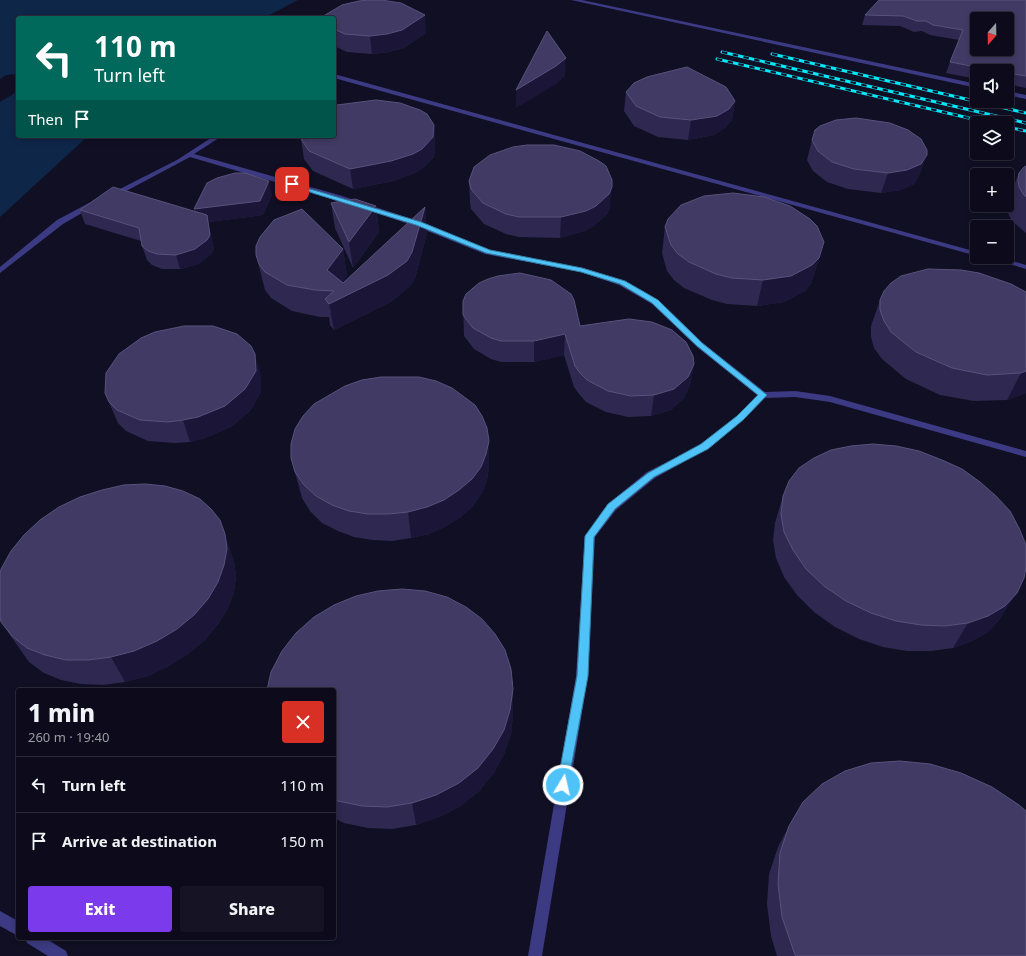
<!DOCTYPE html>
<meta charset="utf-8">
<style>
:root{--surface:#0d0b1b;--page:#161424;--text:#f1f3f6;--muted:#9a9ba3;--line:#2d2b3a;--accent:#7c3aed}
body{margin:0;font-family:"Noto Sans",sans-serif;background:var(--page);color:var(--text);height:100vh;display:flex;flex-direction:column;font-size:15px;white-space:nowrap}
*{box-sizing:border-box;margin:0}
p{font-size:13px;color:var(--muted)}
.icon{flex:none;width:22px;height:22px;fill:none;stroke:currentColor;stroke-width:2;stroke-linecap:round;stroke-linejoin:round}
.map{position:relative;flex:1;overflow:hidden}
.panel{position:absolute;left:16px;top:688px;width:320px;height:252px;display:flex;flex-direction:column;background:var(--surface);border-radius:4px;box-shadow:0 2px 6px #0003,0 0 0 1px var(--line)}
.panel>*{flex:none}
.hud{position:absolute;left:16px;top:16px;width:320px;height:122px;border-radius:4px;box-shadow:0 2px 6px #0003,0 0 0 1px var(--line);background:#00695c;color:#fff;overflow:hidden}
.needle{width:26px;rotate:200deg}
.tools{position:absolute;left:970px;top:12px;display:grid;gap:8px}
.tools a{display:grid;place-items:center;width:44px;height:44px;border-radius:4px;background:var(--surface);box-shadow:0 2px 6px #0003,0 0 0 1px var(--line);font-size:20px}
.pin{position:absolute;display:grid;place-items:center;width:34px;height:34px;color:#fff;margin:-17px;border-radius:8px;box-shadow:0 2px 6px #0006}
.me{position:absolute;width:44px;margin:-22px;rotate:9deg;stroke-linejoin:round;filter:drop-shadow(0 0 3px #0008)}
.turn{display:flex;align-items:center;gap:14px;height:84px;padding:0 12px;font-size:18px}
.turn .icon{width:52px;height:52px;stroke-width:2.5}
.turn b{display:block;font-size:28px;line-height:34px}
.then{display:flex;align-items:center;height:38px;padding:0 12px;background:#0003;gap:8px;font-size:15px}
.round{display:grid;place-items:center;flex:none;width:42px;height:42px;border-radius:4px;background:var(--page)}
.head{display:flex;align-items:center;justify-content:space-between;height:68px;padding:0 12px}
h1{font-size:24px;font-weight:800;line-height:30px}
.action{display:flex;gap:8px;margin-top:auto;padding:8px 12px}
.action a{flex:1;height:46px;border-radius:4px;background:var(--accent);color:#fff;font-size:16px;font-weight:800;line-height:46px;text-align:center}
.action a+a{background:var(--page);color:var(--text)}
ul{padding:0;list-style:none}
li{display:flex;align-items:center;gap:12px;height:56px;padding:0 12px;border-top:1px solid var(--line)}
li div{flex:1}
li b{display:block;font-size:15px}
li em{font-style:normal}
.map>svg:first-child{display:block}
.water{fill:#0e2648}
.pier{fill:#110f24}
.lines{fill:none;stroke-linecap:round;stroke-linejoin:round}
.lane{fill:#3b3a82;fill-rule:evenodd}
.rail-casing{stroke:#04e8f8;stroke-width:3}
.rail{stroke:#110f24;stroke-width:2;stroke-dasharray:5.5;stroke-linecap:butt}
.wall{fill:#2f2851}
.shaded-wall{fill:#1b1637}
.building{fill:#413a64;stroke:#58527c;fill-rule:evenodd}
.route{fill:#4fc3f7;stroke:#337fa1}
</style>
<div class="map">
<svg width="1026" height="956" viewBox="0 0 1026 956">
<rect width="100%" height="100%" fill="#110f24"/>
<path class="water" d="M0 0H298L264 18H18V136H88L0 217Z"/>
<path class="pier" d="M18 74V91L0 102V79L6 75Z"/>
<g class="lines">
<path class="lane" d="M571 0H582L977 84V88Z
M334 74 977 252V256L334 78Z
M1007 91 1026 95V99L1007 95Z
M214 136H222L194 154 339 195 421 222 490 250 583 268 625 281 658 300 703 343 765 392 795 391 830 396 1026 451V457L830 402 795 397 765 398 743 420 707 449 655 478 616 510 595 537 588 676 542 956H528L576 676 585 536 608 504 647 472 701 445 737 416 757 395 697 347 652 304 619 285 581 272 485 254 415 226 333 199 190 157 113 198 106 196 177 160Z
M89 203H95L96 205 63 224 0 273V267L57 220Z
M986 257H999L1026 265V269Z
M0 911 18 921V936L0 926Z
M25 938H45L66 951 68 956H48L27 943Z"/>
<g class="rail-casing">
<path id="rail" d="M722 52 1026 123
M772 54 1026 113
M717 59 990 123
M1007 127 1026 131"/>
</g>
<use href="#rail" class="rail"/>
</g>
<path class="wall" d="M1026 0V88L1007 84V71H977V79L946 73 950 62 959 40 930 35 922 31 914 32 900 26 862 25 865 15Z
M334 18 426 33 404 48 389 52 372 54 347 52 334 46Z
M626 92 735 101 732 120 725 128 714 135 688 140 658 137 634 126 624 111Z
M434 125 435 145 434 157 423 168 415 173 393 181 353 189 313 171 304 159 301 139Z
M812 140 920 174 914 184 901 190 881 193 848 189 827 182 813 171 807 160Z
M1026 166V233L1012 221 1008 213 1007 205 1009 198 1019 173Z
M469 181 610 207 607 214 594 226 584 231 560 238 519 237 506 234 484 224 471 209 470 202Z
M272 195 263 215 208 222 214 249 211 254 199 264 180 269H162L152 265 147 260 142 246 141 241 85 224 80 210 194 211V209Z
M331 203 376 206 379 232 353 268 335 228Z
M425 207 427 233 415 279 409 287 391 302 334 330 330 325 329 317H320L292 311 271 298 265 290 256 255 343 249 347 276 342 282 343 283Z
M665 227 824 242 811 284 805 291 784 302 757 306 727 304 712 300 684 288 674 280 667 271 662 253Z
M1011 284 1026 393 1007 400 974 401 940 395 906 379 882 359 874 348 871 337V326L880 300Z
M463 301 580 326 694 364 690 385 684 398 671 410 651 416 628 417 606 412 586 402 579 394 574 387 564 355 534 362H501L491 359 474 349 464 336Z
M261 375V392L250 411 231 427 205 438 190 442 175 443 148 441 126 431 118 423 105 393Z
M489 441V467L487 480 482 493 473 506 461 517 446 526 429 534 411 538 392 541 373 540 354 537 338 531 322 523 310 511 302 498 291 458Z
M783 496 1000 619 988 632 972 641 953 648 931 651H907L883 647 859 639 835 627 814 612 797 595 784 577 776 558 773 540 775 523Z
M234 561 236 576 234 592 228 608 218 624 205 640 188 654 169 666 148 676 125 682 103 685 81 684 61 680 44 673 29 662 1 622Z
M334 690 513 714 511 734 504 754 494 773 479 791 461 806 439 817 416 825 392 829 368 828 344 823 334 818Z
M789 826 1026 956H777L771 936 767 904 769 874 778 847Z"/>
<path class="shaded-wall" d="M425 15 426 33 404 48 389 52 372 54 370 36Z
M566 58 565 76 555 85 516 108V90Z
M735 101 732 120 725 128 714 135 688 140 691 120Z
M434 125 435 145 434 157 423 168 415 173 393 181 353 189 350 169Z
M927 155 920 174 914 184 901 190 881 193 888 173Z
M269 181 272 195 263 215 208 222 214 249 211 254 199 264 180 269 176 255 198 223 194 209Z
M612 187 610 207 607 214 594 226 584 231 560 238 561 217Z
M376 206 379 232 353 268 349 242Z
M425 207 427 233 415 279 409 287 391 302 334 330 329 304Z
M824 242 811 284 805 291 784 302 757 306 763 280Z
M343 249 347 276 334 293 327 270Z
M565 334 564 355 534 362V341Z
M255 354 261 375V392L250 411 231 427 205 438 190 442 183 420Z
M694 364 690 385 684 398 671 410 651 416 654 395Z
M1026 371V393L1007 400 1021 373Z
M489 441V467L487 480 482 493 473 506 461 517 446 526 429 534 411 538 408 512Z
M225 534 234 561 236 576 234 592 228 608 218 624 205 640 188 654 169 666 148 676 125 682 111 657Z
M1017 593 1000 619 988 632 972 641 953 648 968 623Z
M513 689V714L511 734 504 754 494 773 479 791 461 806 439 817 416 825 412 803Z"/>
<path class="building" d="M368 0H381L401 3 425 15 402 30 387 34 370 36 345 34 334 29V18H320L342 5 359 1Z
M879 0H1026V76L1007 73V71H997L950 62 963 30 933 25 926 21H917L903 16 865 15ZM977 19H1007V49H977Z
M547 31 566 58 556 66 516 90Z
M687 67 726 87 735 101 729 109 717 116 691 120 660 117 636 106 626 92 634 83 647 77Z
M376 100 400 103 420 110 427 114 434 125 433 137 422 149 413 154 391 161 350 169 309 151 301 139V136H334V107L337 105Z
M856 118 890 123 908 130 921 139 927 150V155L921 164 907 170 888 173 854 169 832 162 818 151 812 140 815 130 820 126 836 120Z
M527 145H554L580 151 599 161 606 166 612 180V187L609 194 596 206 586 211 561 217H519L506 214 483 203 471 189 469 181 474 167 490 155 513 147Z
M1026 166V197L1024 195 1019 187 1018 180 1019 173 1024 167Z
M235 173H245L269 181 260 201 194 209 207 183 217 178Z
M113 187 207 215 210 235 207 240 195 249 176 255 157 254 148 251 142 246 139 228 80 210Z
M733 193 764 197 790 206 810 219 817 226 824 242 819 258 812 265 791 276 763 280 732 278 716 274 689 262 678 254 671 245 665 227 668 219 681 205 704 196Z
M355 199 376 206 349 242 331 203Z
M425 207 412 252 407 261 388 275 329 304 325 299 334 291 315 290 287 285 265 272 259 264 256 255V246L260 237 274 220 302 209 343 249 327 270 343 283Z
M928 269 961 270 979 273 1011 284 1026 292V371L1021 373 987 375 952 368 916 352 891 332 884 321 880 310V300L884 291 891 283 901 276Z
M520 273 551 280 571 294 574 300 580 326 629 319 652 322 672 330 686 342 693 356 694 364 688 377 674 389 654 395 631 396 608 391 587 380 580 373 575 366 565 334 534 341H501L491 338 473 328 463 315V301L466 294 479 283 488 279 498 276Z
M184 326H213L237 334 251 346 255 354 256 371 245 389 225 406 198 417 183 420 168 422 140 420 117 410 109 402 105 393 106 373 119 354 141 338 155 332Z
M381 377H419L436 381 452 388 475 405 482 416 487 428 489 441 486 454 481 467 472 479 459 490 444 500 427 507 408 512 388 514H368L349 511 332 505 316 496 304 485 295 472 291 458V444L295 429 303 416 314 404 345 386 362 380Z
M873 444 896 446 919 451 942 460 962 469 980 482 996 496 1010 511 1019 528 1026 545V568L1024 578 1017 593 1005 606 988 616 968 623 945 626 921 625 896 621 871 613 846 601 824 586 806 569 793 550 784 532 781 514 783 496 789 481 799 468 814 458 831 450 851 446Z
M145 484 165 486 183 491 200 499 211 509 220 520 225 534 227 549 224 565 218 582 208 599 194 615 177 629 157 641 134 651 111 657 88 660H66L45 655 27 648 12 636 1 622 0 617V574L1 569 11 551 24 535 40 520 59 507 80 497 102 490 124 485Z
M402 589 425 591 447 597 466 607 482 619 495 634 505 650 511 669 513 689 510 710 504 730 493 749 478 768 459 783 436 795 412 803 387 807 362 806 338 801 334 799V690H267L271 672 282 651 296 633 314 617 334 605 356 596 378 591Z
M900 761 930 764 961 773 992 787 1019 805 1026 811V956H796L794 952 782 917 778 884 780 853 789 826 803 802 822 784 845 771 871 763Z"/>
<path class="route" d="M290 183 421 222 490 250 582 268 625 281 658 300 702 343 767 395 743 420 708 449 654 477 615 509 594 537 588 676 567 789 563 790 559 789 557 785 577 676 585 536 608 504 648 473 701 444 737 416 758 395 697 346 652 303 620 284 581 272 486 253 416 225 290 186Z"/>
</svg>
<div class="tools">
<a><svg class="needle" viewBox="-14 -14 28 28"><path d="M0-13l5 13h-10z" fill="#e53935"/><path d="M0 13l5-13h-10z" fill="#9a9ba3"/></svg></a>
<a><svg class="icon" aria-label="sound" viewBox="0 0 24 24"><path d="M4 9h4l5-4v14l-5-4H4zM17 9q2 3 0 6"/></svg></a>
<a><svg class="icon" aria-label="layers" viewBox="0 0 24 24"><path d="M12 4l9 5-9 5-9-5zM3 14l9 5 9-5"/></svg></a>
<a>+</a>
<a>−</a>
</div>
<div class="pin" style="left:292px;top:184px;background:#d93025"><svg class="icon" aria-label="arrive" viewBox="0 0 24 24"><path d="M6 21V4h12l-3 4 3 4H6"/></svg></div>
<svg class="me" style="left:563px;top:785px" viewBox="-20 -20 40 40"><circle r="17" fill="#4fc3f7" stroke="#fff" stroke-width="3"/><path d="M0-11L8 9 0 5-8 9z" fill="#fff"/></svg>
<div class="hud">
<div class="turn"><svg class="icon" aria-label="left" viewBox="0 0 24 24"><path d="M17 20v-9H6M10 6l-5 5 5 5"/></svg><div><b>110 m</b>Turn left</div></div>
<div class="then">Then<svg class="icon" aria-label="arrive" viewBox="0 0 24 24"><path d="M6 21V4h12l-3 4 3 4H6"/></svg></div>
</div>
<section class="panel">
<div class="head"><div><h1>1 min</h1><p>260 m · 19:40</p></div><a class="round" style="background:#d93025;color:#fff"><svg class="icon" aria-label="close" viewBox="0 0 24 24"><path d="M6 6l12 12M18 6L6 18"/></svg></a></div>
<ul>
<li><svg class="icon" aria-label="left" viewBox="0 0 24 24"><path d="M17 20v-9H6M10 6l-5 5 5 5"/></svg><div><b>Turn left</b></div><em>110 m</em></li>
<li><svg class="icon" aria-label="arrive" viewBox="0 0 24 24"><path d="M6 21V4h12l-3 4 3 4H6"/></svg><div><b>Arrive at destination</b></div><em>150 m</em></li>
</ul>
<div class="action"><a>Exit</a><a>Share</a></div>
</section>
</div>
